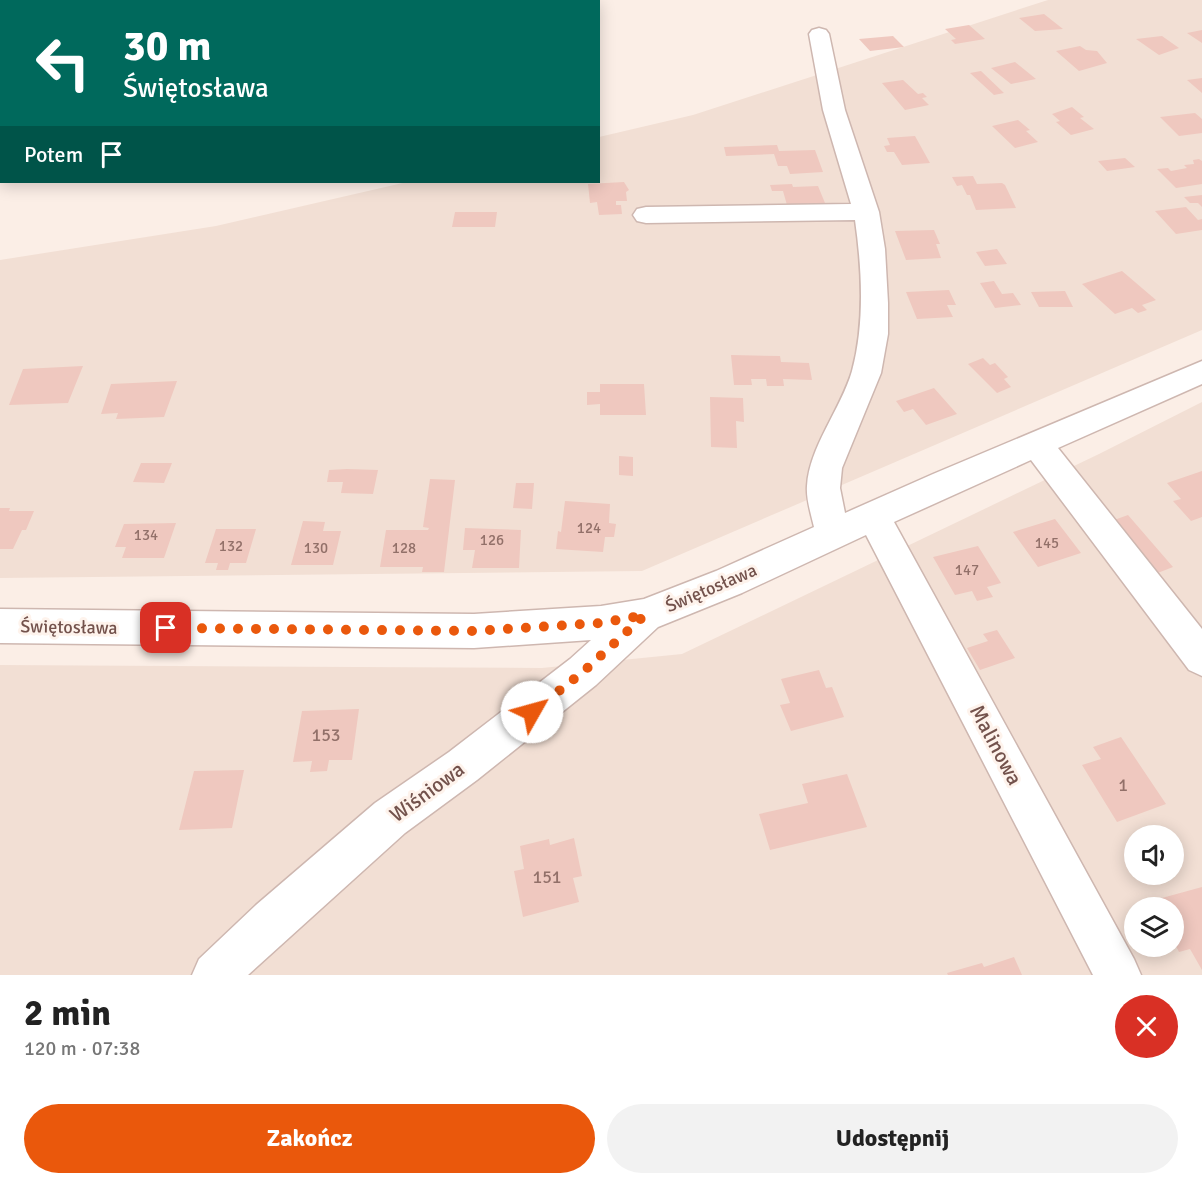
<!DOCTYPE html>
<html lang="pl">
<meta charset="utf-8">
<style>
:root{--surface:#fff;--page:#f2f2f2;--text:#222;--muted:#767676;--accent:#ea580c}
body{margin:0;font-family:Signika,sans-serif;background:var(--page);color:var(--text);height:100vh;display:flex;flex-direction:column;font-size:22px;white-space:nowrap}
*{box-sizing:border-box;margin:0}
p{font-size:20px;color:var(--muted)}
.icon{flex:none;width:33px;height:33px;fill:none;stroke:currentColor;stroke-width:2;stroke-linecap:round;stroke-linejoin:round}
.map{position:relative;height:975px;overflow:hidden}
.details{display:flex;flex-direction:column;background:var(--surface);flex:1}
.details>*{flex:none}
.guide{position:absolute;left:0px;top:0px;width:600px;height:183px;box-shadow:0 3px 15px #0003;background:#00695c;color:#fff;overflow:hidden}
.buttons{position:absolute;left:1124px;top:825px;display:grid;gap:12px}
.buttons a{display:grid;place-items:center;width:60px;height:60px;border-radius:50%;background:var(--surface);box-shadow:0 3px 15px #0003;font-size:30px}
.pin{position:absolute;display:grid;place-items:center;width:51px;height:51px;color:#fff;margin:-26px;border-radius:12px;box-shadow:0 3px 9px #0006}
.me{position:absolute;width:66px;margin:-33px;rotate:52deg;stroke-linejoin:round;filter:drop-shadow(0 0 4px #0008)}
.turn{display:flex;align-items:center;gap:21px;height:126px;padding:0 24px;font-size:27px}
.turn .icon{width:78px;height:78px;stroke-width:2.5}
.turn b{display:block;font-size:42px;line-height:51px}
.then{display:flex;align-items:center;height:57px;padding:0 24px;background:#0003;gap:12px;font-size:22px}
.round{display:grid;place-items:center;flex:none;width:63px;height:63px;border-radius:32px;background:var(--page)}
.headline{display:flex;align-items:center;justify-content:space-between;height:102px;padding:0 24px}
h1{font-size:36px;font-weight:700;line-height:45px}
.primary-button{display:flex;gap:12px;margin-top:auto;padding:12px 24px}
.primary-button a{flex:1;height:69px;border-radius:36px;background:var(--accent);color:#fff;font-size:24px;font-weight:700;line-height:69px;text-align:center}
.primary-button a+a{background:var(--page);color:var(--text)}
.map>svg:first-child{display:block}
.residential{fill:#f2dfd4;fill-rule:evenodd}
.building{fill:#efc8bf}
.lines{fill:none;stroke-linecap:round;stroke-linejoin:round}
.minor-casing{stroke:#ceb7b0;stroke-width:3}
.minor{fill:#fff;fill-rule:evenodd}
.route{stroke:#ea580c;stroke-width:10;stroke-dasharray:0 18}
.labels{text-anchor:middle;stroke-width:6;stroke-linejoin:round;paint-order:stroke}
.number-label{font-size:15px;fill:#927069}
.street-label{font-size:18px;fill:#73524c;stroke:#fef3ec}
.near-number-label{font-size:18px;fill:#927069}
.near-street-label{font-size:21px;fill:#73524c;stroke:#fef3ec}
</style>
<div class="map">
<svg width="1202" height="975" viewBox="0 0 1202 975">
<rect width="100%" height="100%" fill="#fbeee6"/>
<path class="residential" d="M1048 0H1202V330L642 571 0 578V260L216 226 407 182H598L599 137 693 115Z
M1202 402V975H0V665L542 668 682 654 1099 454ZM1134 836H1173V874H1134ZM1134 908H1173V946H1134Z"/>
<path class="building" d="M1044 14 1063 29 1035 31 1019 18Z
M969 25 985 39 955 44 951 40 956 39 945 29Z
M1202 30V43L1187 33Z
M893 36 904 47 870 51 859 39Z
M1162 36 1179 48 1159 55 1136 39Z
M1080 46 1086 50 1097 51 1107 63 1079 71 1056 51Z
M1015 62 1036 79 1011 84 991 68Z
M981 71 1004 93 994 95 970 73Z
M1202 78V93L1187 80Z
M903 80 918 94 923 93 927 97 922 98 929 105 905 110 882 83Z
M1072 107 1084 117 1080 118 1094 129 1071 135 1056 122 1060 121 1052 114Z
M1195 113 1202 119V133L1179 136 1160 117Z
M1018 120 1030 130 1026 131 1038 142 1015 148 992 126Z
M915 136 930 163 902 165 894 152H887L884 146 890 145 887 138Z
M777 145 779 151 815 150 823 172 790 174 787 166H778L774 154 726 156 724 147Z
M1125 158 1135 167 1107 171 1098 161Z
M1199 159 1202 161V184L1176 188 1157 169 1168 168 1171 171 1187 168 1184 165 1194 164 1193 160Z
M973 176 977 184 1002 183 1005 185 1016 208 976 210 970 195H967L962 185 957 186 952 177Z
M624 182 629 190 626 192 627 201H616V205H621L622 214 599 215 597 202 590 203 588 184Z
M792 184 793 187 818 186 825 203 787 205 783 191H772L770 185Z
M1202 195V207L1198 203H1190L1184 197Z
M1186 207 1198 220 1202 219V230L1176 234 1155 211Z
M455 212H497L495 227H452Z
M934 230 940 244H936L941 258 906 260 895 231Z
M997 249 1007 264 985 266 976 252Z
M1122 271 1156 300 1142 305 1147 310 1138 313 1132 308 1115 314 1082 284Z
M994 281 1002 294 1013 293 1021 305 995 308 980 283Z
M949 290 956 305H947L953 317 917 319 906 292Z
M1065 291 1073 307H1039L1031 292Z
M731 355 780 356 781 362 809 363 812 380 783 379 784 386H767L766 379H751L752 385H734Z
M983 358 990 365 995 363 1008 377 1004 379 1011 387 997 393 968 364Z
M83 366 68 403 9 405 23 369Z
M177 381 164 417 116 419 118 413 101 414 111 384Z
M600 384H644L646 415H600V404L587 405V392H600Z
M934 388 957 414 926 425 913 409 904 412 896 401Z
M710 397 743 398 744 422 736 421 737 448 711 447Z
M619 456 633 457V476L619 475Z
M141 463H172L164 483 133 482Z
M347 469 378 470 373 494 341 493 343 482H327L329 470Z
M1202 471V517L1191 521 1173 501 1181 499 1167 483Z
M430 479 455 480 444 572H422L423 567H380L386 530H428L429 528 423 527Z
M516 483H534L532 509 513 508Z
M565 501 610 504 609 523 616 524 614 537H605L603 552 556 549 558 531 561 532Z
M0 508H10L9 511H34L26 530H22L13 549H0Z
M1128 515 1173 567 1150 576 1106 523Z
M1055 519 1081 553 1038 567 1013 532Z
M303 521 325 522 323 531H341L333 565H291Z
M176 523 164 558H122L126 547H115L124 524Z
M465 528 521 530 519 568H472L475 550H463Z
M216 529H256L246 563H230L228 570H216L218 563H205Z
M978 546 1001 583 987 587 993 597 977 601 972 591 955 595 933 557Z
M997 630 1015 658 980 670 967 648 988 641 983 634Z
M819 670 826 688 832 687 844 717 791 731 780 705 790 703 781 679Z
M359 709 352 760H329L327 771 310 772 312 761 293 762 302 711Z
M1121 737 1166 804 1117 822 1082 765 1101 759 1093 747Z
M244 770 232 828 179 830 194 771Z
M847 774 867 827 770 850 759 814 808 803 802 784Z
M574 838 582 876 573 878 579 902 523 917 514 871 524 869 520 846 549 839 550 845Z
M1202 887V970L1190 949 1179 952 1173 940 1175 922 1173 908H1167L1162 898Z
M1014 957 1022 975H948L947 973 982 963 984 967Z"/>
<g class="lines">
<g class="minor-casing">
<path id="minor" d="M819 28 826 30 829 34 845 110 879 212 885 249 888 303V334L881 373 842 468 840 488 845 513 933 474 1202 361V384L1058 448 1202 629V676L1189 670 1031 460 894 522 1134 959 1141 975H1093L866 535 742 593 658 627 596 685 477 780 405 833 248 975H192L199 959 256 905 375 803 449 752 570 659 591 640 474 648 0 643V609L474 614 601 606 644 599 716 571 814 527C811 514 806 499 807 486 809 447 841 409 852 371 865 323 862 269 855 220L646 223 637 221 633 215 637 209 646 207 851 204 823 110 809 34 812 30Z"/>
</g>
<use href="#minor" class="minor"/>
</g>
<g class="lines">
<path class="route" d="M166 628 474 631 601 623 645 615 583 672 532 712"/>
</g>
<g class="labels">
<g class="number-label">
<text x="589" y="533">124</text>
<text x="146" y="540">134</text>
<text x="492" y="545">126</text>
<text x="1047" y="548">145</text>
<text x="231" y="551">132</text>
<text x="316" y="553">130</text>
<text x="404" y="553">128</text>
<text x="967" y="575">147</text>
</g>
<g class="street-label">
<text transform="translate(711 588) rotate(-23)" y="6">Świętosława</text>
<text transform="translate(69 627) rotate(1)" y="6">Świętosława</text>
</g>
<g class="near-number-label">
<text x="326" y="741">153</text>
<text x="1123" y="791">1</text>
<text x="547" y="883">151</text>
</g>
<g class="near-street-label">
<text transform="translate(996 745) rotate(62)" y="7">Malinowa</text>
<text transform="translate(427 792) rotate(-36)" y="7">Wiśniowa</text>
</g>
</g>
</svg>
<div class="buttons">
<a><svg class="icon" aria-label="sound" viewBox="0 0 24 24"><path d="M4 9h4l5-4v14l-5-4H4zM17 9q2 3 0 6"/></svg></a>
<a><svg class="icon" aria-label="layers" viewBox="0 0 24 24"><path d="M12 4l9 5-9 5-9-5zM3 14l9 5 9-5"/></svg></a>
</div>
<div class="pin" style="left:166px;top:628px;background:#d93025"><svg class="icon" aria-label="arrive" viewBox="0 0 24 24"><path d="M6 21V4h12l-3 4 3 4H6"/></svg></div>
<svg class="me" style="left:532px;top:712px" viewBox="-20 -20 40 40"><circle r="19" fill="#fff"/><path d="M0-13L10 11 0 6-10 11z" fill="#ea580c"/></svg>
<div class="guide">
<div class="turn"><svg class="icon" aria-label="left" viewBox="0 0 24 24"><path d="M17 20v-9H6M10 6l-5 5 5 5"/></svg><div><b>30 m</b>Świętosława</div></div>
<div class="then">Potem<svg class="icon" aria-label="arrive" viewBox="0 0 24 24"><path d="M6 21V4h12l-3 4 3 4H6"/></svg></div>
</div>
</div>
<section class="details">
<div class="headline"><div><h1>2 min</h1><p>120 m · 07:38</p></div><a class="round" style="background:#d93025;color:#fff"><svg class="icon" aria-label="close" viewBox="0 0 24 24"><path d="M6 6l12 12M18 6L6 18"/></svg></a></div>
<div class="primary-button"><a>Zakończ</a><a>Udostępnij</a></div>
</section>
